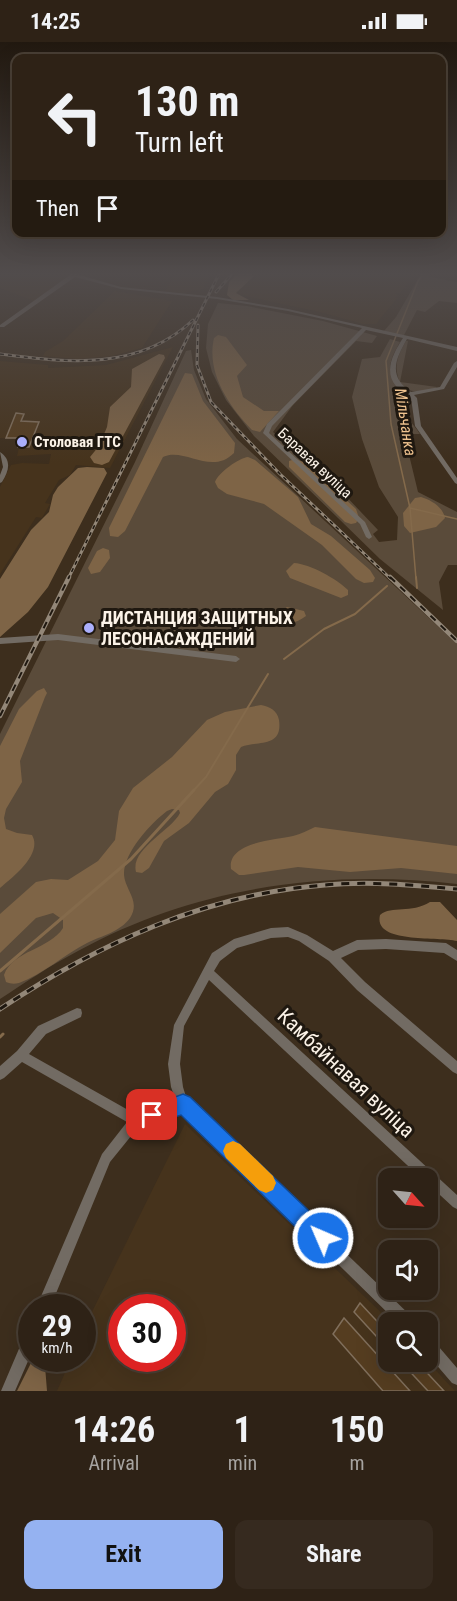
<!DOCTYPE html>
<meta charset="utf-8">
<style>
:root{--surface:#2e2216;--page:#362a1f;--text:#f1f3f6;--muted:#a7a4a1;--line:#493f35;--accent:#95b2f1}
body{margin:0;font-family:"Roboto Condensed",sans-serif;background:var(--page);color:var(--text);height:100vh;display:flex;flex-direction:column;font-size:22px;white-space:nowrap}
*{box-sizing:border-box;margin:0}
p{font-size:20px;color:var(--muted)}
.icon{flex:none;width:33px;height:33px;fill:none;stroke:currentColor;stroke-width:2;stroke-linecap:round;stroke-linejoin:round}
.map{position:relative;height:1349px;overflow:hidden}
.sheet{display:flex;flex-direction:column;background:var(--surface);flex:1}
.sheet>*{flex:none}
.hud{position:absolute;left:12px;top:12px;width:434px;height:183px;border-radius:12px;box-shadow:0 6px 24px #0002,0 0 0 2px var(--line);background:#2e2216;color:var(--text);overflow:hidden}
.needle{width:39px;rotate:117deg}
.fabs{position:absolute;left:378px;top:1126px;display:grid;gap:12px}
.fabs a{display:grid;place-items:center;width:60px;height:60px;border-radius:12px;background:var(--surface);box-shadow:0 6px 24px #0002,0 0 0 2px var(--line);font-size:30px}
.speed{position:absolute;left:18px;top:1252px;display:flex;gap:12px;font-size:30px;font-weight:700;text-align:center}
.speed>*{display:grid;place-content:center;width:78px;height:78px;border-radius:50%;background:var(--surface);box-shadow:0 6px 24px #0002,0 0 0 2px var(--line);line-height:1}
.speed small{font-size:15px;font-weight:400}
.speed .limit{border:9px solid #d22;background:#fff;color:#111}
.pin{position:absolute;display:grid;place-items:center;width:51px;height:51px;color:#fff;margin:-26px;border-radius:12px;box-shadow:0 3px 9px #0006}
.me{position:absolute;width:66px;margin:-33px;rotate:315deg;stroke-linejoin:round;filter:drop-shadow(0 0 4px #0008)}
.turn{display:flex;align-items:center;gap:21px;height:126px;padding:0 24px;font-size:27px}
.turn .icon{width:78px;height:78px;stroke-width:2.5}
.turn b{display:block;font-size:42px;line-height:51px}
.then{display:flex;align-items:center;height:57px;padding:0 24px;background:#0003;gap:12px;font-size:22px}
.eta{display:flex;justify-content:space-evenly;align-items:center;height:102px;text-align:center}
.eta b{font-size:36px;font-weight:700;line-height:42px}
.primary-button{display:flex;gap:12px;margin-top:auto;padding:12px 24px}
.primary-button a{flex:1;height:69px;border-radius:12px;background:var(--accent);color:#111;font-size:24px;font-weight:700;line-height:69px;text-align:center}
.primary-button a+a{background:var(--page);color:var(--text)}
.status{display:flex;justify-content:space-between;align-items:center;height:42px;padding:0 30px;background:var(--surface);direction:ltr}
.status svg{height:16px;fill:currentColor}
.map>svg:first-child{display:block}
.built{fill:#46331c;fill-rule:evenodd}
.green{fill:#5a4b3a}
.forest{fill:#7e6446}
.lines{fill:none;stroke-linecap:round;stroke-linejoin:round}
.stream-far2{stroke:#846a4b;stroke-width:1.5}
.stream-far1{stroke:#846a4b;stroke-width:2}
.stream{stroke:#846a4b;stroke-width:3}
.building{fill:#553d20;stroke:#806f5c;stroke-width:1.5}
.minor{fill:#726b63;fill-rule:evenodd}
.rail-far2-casing{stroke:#938778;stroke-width:3}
.rail-far1-casing{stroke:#938778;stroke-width:4.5}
.rail-casing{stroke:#938778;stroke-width:5}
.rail-far2{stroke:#1f1810;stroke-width:1.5;stroke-dasharray:4;stroke-linecap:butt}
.rail-far1{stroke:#1f1810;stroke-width:2;stroke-dasharray:7;stroke-linecap:butt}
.rail{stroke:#1f1810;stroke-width:3;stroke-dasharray:8;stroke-linecap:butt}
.route{fill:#1a73e8;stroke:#114b97;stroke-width:1.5}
.slow{fill:#f59e0b}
.poi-dot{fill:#abaffb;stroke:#1f1810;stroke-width:2}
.labels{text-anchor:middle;stroke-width:6;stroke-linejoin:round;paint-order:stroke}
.far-poi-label{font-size:15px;font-weight:bold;fill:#fcf3e8;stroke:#1f1810;text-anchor:start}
.far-street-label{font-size:15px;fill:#fcf3e8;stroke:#1f1810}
.far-water-label{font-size:16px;font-style:italic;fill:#f0c38f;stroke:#1f1810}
.poi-label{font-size:18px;font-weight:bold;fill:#fcf3e8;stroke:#1f1810;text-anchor:start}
.near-street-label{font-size:21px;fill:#fcf3e8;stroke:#1f1810}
</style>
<div class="status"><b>14:25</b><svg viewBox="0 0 49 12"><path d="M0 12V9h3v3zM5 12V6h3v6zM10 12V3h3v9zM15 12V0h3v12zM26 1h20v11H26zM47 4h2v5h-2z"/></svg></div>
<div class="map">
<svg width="457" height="1349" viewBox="0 0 457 1349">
<rect width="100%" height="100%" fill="#3d2e1d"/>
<path class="built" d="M0 232H53L66 237 34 259 0 246Z
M175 232H210L203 247 181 251 165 249Z
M263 232H415L400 251H394L398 253 395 256H397L376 282H363L320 270 236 252 246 241Z
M115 249 172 259 142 306 112 314 77 317 43 314 45 310 63 299Z
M173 305 110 426 76 423 70 433 59 438 45 461 50 462 42 476 36 475 0 532V445L11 423 22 421 49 422 51 412 17 414 21 397 0 396V319L48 323V326L106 323Z
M185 1082 392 1281H388V1320H428L455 1349H57L71 1317H82L83 1289 87 1280ZM122 1266H172V1317H122Z"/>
<path class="green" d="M421 232H430V235L457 240V261L439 259 425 270 417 268 403 295 384 289 396 275Z
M218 261 247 264 323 279 377 294 372 301 356 299 293 363 273 390 342 450 378 488 373 492 379 500 397 498 398 475 379 445 362 397 352 355 362 317 380 315 390 297 400 300C386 324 386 333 406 353 399 369 411 379 420 392H404L418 450 457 470V523H448L439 540 443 568 380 517 254 394 226 358 212 330 206 306 208 282Z
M406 299H408L400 340 437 345C427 352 412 351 402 345 393 327 396 316 406 299Z
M191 308 194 328 206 357 237 397 457 602V842C326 827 194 845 78 909 51 923 26 940 0 957V692L135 420 186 309Z"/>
<path class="forest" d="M237 232H251L254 234 236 251 249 258H233L227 253 229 240Z
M218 293 226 295 247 323 237 334 243 355 264 369H279L260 390 252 388C229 364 206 331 214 296Z
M159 312 164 313 165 316 109 420 102 423 94 421 90 415 99 404 107 385 110 365 131 345 132 327Z
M185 331 192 332 203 359 235 401 234 411C211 434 185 405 163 415L125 489 118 495 110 494 109 486Z
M248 415 255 418 298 455 311 482 331 494 370 528 375 536 373 540 364 541 356 537 322 503 264 462 227 452 218 446 215 440C219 430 239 416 248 415Z
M295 417 306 421 356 467 359 476 356 481 351 482 345 480 289 425V419Z
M87 425 104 426 107 431 48 545 28 570 0 595V537L31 488 49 470 53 453 58 445 78 426Z
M421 455C431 458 443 465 445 476L436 485 410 491 404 484 403 471 415 456Z
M103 506 109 508 110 516 100 530 91 532 88 526 97 509Z
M294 521C310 522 337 537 348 548V553L341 556 290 536 286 529Z
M287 565 304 569 306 574C297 581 287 584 278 577V571Z
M44 646 47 651 45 655 20 719 22 740 6 767 4 776 6 787 17 791 32 793C43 812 13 835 0 846V704L19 667 37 649Z
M261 663C270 665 277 668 279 678 283 707 256 698 241 705L236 713V728L228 742 215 750 189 781 164 799 149 826 142 831 136 830C130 807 171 789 180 771L179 768 172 767 167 769C151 781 123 811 124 833 125 848 141 859 130 876 120 890 101 894 87 901 64 913 43 932 19 941 14 942 11 942 6 940L4 933C13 908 49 908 63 886V878L53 871 36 876 0 911V872L36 840 51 837 68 838 98 819 115 798 119 769 133 746 172 715 207 678 225 670Z
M315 785 457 804V832L401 826 350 830 298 825 244 833H239L231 827C227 800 275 798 293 794 301 792 308 788 315 785Z
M430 860H440L457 878V899C438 894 373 902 380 873 392 863 411 872 430 860Z
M33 1317H48L45 1324 47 1349H17Z"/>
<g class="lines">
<path class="stream-far2" d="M410 466 457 477
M416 537 410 466 391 382 386 319 418 239 423 232"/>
<path class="stream-far1" d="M416 535 417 546
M284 617 324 587 355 572 387 544
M193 749 206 735 268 632"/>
<path class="stream" d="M0 929 131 817 194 748
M0 995 3 992"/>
</g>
<path class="building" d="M16 371 24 372 21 379 39 380 29 405H18L22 396H6Z
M360 1261 388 1291V1307L354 1270Z
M344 1276 410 1349H383L333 1292Z
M401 1320H417L444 1349H428Z"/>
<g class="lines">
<path class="minor" d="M68 232H76L121 245 217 255 288 267 457 305V309L407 297C395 318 388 334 411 350L440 345 454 321 457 319V325L444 347 414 353 417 356 421 384 457 436V442L455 441 415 384 411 356C406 353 400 349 396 344 383 329 394 310 403 296L366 288 272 384 269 391 365 480 372 495 369 497 366 495 360 482 263 391 267 382 362 286 288 269 217 257 121 247 75 235 4 285H0V283L70 233Z
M0 410C12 418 9 429 2 440L0 441V433L3 425Z
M58 592 236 614 240 617 236 620 58 598 0 602V596Z
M288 885 307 893 333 909 357 898 386 897 446 901 457 908V919L444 911 386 907 358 908 341 916 365 940 457 1019V1032L453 1030 357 948 329 919 299 899 288 895 271 896 237 906 220 919 214 929 457 1153V1167L453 1165 428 1142V1137H422L209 938 184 984 180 1022 183 1045 187 1058 413 1276 415 1281H398L181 1068 140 1083 110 1120 50 1266H36L102 1112 127 1080 22 1020 4 1036 0 1038V1024L17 1009 38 984 77 966 81 967 82 971 81 975 46 992 29 1012 137 1073 176 1059 171 1045 168 1022 174 983 212 911 234 897 271 886Z
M32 1286V1310L15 1349H1L27 1288Z
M428 1296 433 1298 457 1326V1343L452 1341 428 1313Z"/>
<g class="rail-far2-casing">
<path id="rail-far2" d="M216 250 232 232
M198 283 197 323 211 360 280 432 391 537
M0 312C69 321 139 329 193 278
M68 537 219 232"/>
</g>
<g class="rail-far1-casing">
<path id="rail-far1" d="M390 535 457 599
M0 674 69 535"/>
</g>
<g class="rail-casing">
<path id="rail" d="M0 967C98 902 206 852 325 843 369 839 413 843 457 847"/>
</g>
<use href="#rail-far2" class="rail-far2"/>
<use href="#rail-far1" class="rail-far1"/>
<use href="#rail" class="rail"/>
</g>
<linearGradient id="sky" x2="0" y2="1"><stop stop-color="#221910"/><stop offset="0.55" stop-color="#514c4c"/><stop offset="1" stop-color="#514c4c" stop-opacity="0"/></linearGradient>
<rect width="457" height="421" fill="url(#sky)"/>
<path class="route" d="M183 1052 190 1055 330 1189 333 1196 330 1204 323 1207 315 1204 181 1073 152 1083 145 1080 142 1073 145 1066Z"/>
<path class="slow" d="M233 1099 240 1102 273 1134 276 1141 273 1148 266 1151 259 1148 226 1116 223 1109 226 1102Z"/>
<g class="poi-dot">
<circle cx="22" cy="400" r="6"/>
<circle cx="89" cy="586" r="6"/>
</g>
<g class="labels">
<g class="far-poi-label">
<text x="34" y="405">Столовая ГТС</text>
</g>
<g class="far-street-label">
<text transform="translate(315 421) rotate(43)" y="5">Баравая вуліца</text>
</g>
<g class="far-water-label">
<text transform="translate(406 380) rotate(81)" y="6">Мільчанка</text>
</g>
<g class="poi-label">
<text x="101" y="582">ДИСТАНЦИЯ ЗАЩИТНЫХ<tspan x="101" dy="21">ЛЕСОНАСАЖДЕНИЙ</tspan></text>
</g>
<g class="near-street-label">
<text transform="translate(346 1031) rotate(43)" y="7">Камбайнавая вуліца</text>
</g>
</g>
</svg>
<div class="fabs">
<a><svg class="needle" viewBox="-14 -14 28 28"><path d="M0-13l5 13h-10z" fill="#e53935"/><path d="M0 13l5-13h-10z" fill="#a7a4a1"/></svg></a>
<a><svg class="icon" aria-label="sound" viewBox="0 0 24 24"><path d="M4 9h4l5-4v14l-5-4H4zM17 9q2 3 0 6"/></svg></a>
<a><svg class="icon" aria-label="search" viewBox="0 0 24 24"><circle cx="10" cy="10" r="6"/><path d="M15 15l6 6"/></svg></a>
</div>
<div class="speed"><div>29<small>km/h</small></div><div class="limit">30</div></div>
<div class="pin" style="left:152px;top:1073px;background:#d93025"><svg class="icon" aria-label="arrive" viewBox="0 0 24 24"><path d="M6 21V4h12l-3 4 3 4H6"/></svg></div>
<svg class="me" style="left:323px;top:1196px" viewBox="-20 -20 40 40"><circle r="17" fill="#1a73e8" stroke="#fff" stroke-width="3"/><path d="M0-11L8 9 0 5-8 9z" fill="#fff"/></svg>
<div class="hud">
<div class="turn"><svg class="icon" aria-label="left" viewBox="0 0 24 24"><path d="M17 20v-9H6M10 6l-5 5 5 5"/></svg><div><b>130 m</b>Turn left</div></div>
<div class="then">Then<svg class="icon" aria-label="arrive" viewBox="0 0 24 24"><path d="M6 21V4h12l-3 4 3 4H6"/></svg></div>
</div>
</div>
<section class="sheet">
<div class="eta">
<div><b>14:26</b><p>Arrival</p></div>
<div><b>1</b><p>min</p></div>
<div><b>150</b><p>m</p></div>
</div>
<div class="primary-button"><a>Exit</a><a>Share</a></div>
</section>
